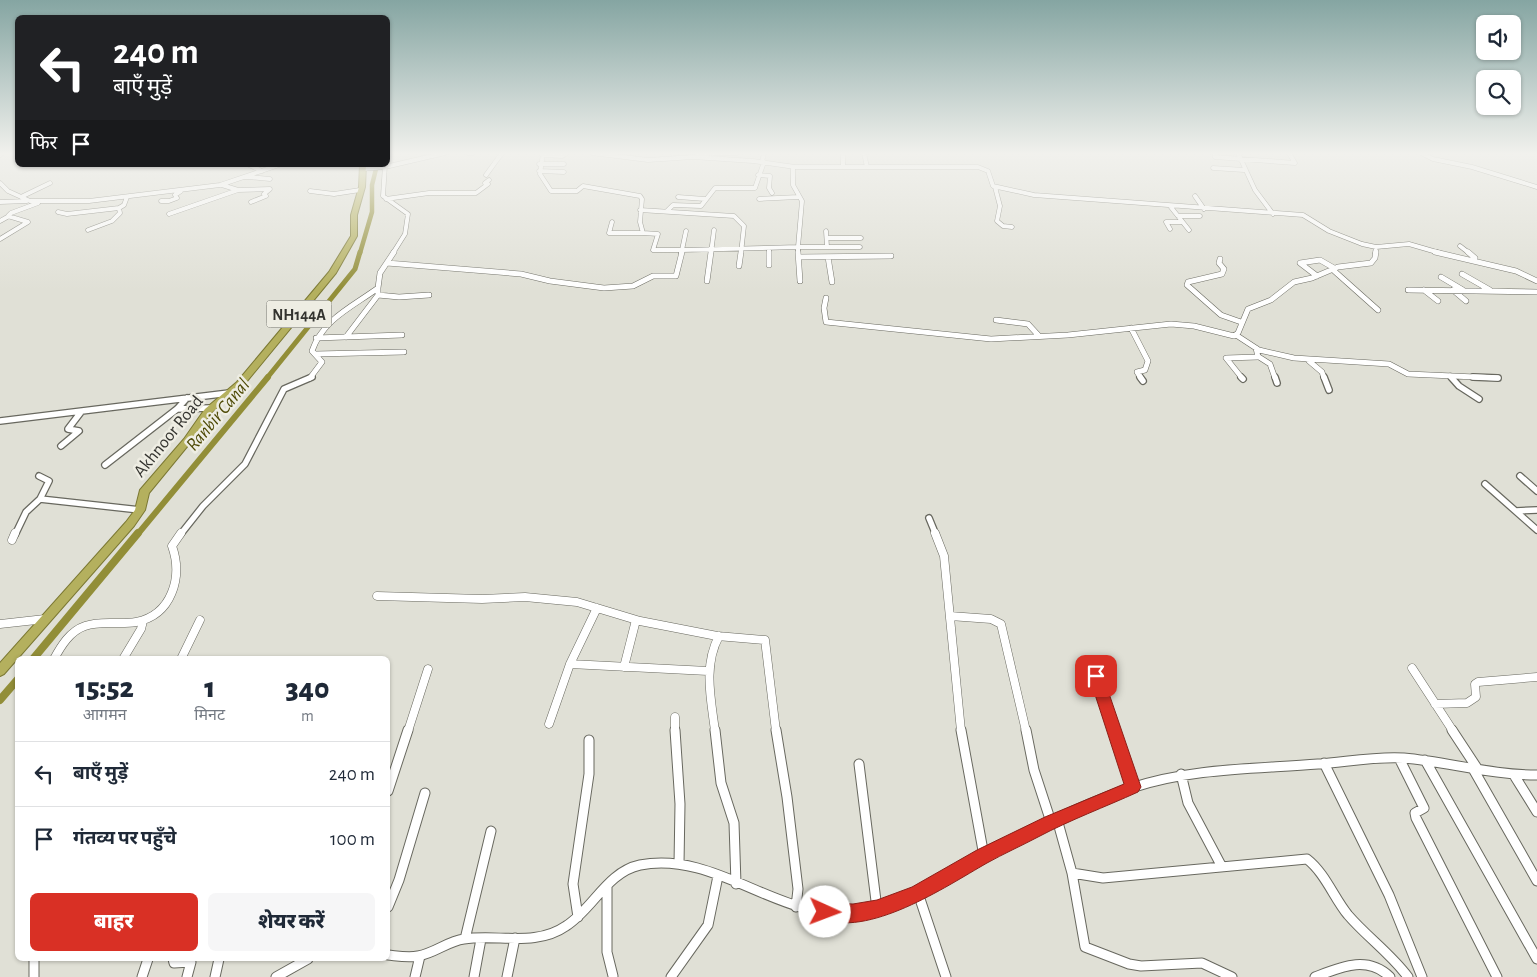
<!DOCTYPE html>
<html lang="hi">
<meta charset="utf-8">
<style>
:root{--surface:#fff;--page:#f6f6f7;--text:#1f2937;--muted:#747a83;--line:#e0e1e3;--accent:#d93025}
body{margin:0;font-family:"Alegreya Sans","Noto Sans Devanagari",sans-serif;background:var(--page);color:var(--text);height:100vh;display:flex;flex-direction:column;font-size:19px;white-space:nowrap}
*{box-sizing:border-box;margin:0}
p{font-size:16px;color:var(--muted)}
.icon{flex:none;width:28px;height:28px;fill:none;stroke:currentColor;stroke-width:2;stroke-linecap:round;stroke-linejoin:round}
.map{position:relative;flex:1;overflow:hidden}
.side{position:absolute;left:15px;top:656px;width:375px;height:305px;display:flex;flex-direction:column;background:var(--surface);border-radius:8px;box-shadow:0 1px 4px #0004}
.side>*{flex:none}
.banner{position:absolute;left:15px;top:15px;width:375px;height:152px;border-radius:8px;box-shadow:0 1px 4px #0004;background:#202124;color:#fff;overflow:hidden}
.controls{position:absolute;left:1476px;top:15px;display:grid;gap:10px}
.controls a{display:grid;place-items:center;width:45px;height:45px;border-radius:8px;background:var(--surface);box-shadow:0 1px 4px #0004;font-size:25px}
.pin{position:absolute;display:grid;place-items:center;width:42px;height:42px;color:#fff;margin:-21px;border-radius:10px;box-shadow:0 2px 8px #0006}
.me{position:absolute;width:55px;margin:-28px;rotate:92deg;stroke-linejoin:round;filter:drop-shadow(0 0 4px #0008)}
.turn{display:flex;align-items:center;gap:18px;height:105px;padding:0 15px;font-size:22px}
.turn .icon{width:65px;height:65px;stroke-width:2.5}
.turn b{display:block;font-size:35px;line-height:42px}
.then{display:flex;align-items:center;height:48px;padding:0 15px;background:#0003;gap:10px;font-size:19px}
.eta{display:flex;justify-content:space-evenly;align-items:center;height:85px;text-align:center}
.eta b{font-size:30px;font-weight:800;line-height:35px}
.action{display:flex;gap:10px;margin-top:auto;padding:10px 15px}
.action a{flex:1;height:58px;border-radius:8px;background:var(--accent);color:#fff;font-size:20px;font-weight:800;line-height:58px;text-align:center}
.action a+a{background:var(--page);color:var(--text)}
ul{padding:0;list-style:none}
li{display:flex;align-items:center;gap:15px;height:65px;padding:0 15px;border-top:1px solid var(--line)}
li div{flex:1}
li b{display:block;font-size:19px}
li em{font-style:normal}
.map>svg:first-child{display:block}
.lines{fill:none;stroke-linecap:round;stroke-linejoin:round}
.canal-far3{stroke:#928e38;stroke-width:4.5}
.canal-far2{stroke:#928e38;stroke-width:5}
.canal-far1{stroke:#928e38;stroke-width:6}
.canal{stroke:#928e38;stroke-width:8}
.minor-far4-casing{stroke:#68685f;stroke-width:5}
.minor-far3-casing{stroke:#68685f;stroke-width:6}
.minor-far2-casing{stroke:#68685f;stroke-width:8}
.minor-far1-casing{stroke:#68685f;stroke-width:9}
.minor-casing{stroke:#68685f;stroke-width:11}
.trunk-casing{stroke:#7b7833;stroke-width:2}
.minor-far4{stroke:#fff;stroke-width:4}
.minor-far3{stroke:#fff;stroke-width:5}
.minor-far2{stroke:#fff;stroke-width:5.5}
.minor-far1{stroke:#fff;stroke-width:8}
.minor{stroke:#fff;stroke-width:9}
.trunk{fill:#b4b05e;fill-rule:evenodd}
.route{fill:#d93025;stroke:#8d1f18}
.labels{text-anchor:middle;stroke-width:5;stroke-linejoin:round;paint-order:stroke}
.shield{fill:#eeede3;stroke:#6b6b65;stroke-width:1}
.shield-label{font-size:16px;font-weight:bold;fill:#33332f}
.street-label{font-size:18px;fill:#33332f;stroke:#eeede3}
.water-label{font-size:19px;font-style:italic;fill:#4d4904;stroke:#eeede3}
</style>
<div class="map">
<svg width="1537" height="977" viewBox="0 0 1537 977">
<rect width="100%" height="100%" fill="#e0e0d6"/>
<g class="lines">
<path class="canal-far3" d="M360 253 372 212V185L377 165"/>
<path class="canal-far2" d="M267 378 355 269 360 252"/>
<path class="canal-far1" d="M137 535 268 377"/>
<path class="canal" d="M33 659 138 533
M0 700 18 679"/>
<g class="minor-far4-casing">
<path id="minor-far4" d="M468 153H473
M543 153 540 174 551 191H577L583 186 640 196 642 199 640 222 643 233 658 234 653 250H682L686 231
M592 153 648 160 693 157 753 161 795 167H978L988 171 993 186 1034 195 1303 215 1329 231 1362 244 1376 247 1409 244 1440 253
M843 153V167
M864 153 867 167
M1215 153V157L1295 163 1289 153
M1238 153 1255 190 1273 214
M1421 153 1433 159 1472 167 1537 187
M698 154 737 153
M0 155 2 153
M542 155 562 156 567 153
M762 162 764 153
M539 164H564
M249 165 262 171
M385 165 383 196 408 214 405 234 393 253
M1213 168 1244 170
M362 169 385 167 445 153
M539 171 564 172
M486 175 502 153
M758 175 770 176 769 188 772 193
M247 177 270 179
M0 183 8 191 30 201H89L220 185 279 165
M222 185 238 190 270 189 264 194 266 196 251 202
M995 187 1000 206 997 221 1003 226 1012 227
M310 191 334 194 360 190
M1195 196 1204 209
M21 197 50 183
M678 197 705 199
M386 199 429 193H476L488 184 485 183 489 180
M759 199 798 197
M161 201H169L177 198 175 195 181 191
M0 202 27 201
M1170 206 1189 230
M640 210 734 216 744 226 741 253
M667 211 673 205 701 206 715 188H755L764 162
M58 212 67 214 119 208
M169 214 238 190
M1178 216H1200
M0 221 9 216
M612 222 609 233H643
M1170 229 1166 222H1182
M88 230 112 221 120 213 119 208 124 205 127 197
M826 231 827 247
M827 238H861
M0 239 28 222 8 216 11 213 38 203
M1460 246 1469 253
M769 248V253
M681 253 682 250 798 247 802 201 793 185V167
M711 253 714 230
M798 253V247H860
M1375 253 1376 247"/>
</g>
<g class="minor-far3-casing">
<path id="minor-far3" d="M769 252V265
M798 252 800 281
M1435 252 1516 271 1537 281
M1468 252 1475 258
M799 257 891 256
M828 257 832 282
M1220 259 1219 263 1224 269 1222 274 1188 282 1187 285 1221 315 1241 322
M387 263 521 274 550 281 604 288 633 286 653 276H676L682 252
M739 266 741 252
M1332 269 1378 310
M1462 274 1490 290
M1317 276 1300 263 1320 260 1334 268
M1441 277 1463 290
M707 281 711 252
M1408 290 1537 292
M1424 290 1438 301
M1453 290 1466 301
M378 295 399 297 429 295
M826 298 824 308 826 322 991 339 1068 335 1171 324 1194 326 1234 336 1238 333 1248 309 1271 300 1294 282 1312 278 1338 267 1371 263 1375 258 1376 252
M996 320 1028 324 1039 336
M1131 328 1148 361 1145 370 1137 372 1141 378
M1236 335 1259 350 1294 358 1389 364 1408 374 1498 378
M346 337 378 295V288
M316 338 402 335
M316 354 404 352
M1259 357 1270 364 1275 378
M1309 361 1322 372 1324 378
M1450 376 1452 378
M310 378 322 362 312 351C323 319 352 307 378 288L380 273 394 252
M1242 378 1226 358 1258 357 1256 348"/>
</g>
<g class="minor-far2-casing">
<path id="minor-far2" d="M1140 377 1143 381
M1241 377 1243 379
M1275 377 1277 383
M1324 377 1329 390
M1451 377 1459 386 1479 399
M1473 377 1498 378
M177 409 210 408
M0 421 229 393
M61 446 79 431 68 429 81 412
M105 465 177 409 187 398
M1520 476 1537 491
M1485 484 1537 530
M40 499 140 510
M1516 511 1537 510
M929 518 936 535
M15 535 26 512 40 499 49 481 39 476
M180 535 203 506 245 464 284 389 312 377"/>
</g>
<g class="minor-far1-casing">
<path id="minor-far1" d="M935 533 944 556 961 731
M12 540 15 533
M377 596 482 599 525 597 577 602 640 621 717 636 765 640 776 731
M950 616 991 619 1001 624 1026 731
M0 624 45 619
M54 659C61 646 70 631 85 626 101 620 119 625 136 622 172 615 183 577 172 546L181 533
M123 659 141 629 143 621
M181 659 200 620
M1090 660 1114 731
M570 664 708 671
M624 667 636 620
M1412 668 1453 731
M1435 704 1467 703 1476 697 1475 684 1478 682 1537 677
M675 717V731
M549 724 570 664 597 608
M408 731 428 669
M715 731C711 699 703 666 719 636"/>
</g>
<g class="minor-casing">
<path id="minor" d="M675 730 680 804 679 864
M715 730 721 783 734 823 736 884
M776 730 787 797 798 889 796 907
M961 730 984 856
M1026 730 1034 770 1051 822
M1114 730 1133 787
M1452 730 1477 768
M1399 758 1424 808 1415 813 1416 818 1497 977
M1425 760 1537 959
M1324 763 1389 895 1422 977
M859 764 877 909
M1472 767 1537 881
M1181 774 1188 803 1222 867
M1514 775 1537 812
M388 791 408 730
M1057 819 1072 873 1085 947 1129 964 1141 966 1202 963 1232 977
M1072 873 1103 878 1307 859C1325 873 1334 898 1348 915 1367 937 1391 954 1408 977
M607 887V952L613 976
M918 893 946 977
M388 907 399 880 425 793
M578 917 573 884 589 774V740
M465 939 491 831
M388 955C398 956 408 958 418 956 435 953 448 941 464 939 498 934 536 947 566 926 593 909 607 872 640 865 718 850 781 924 858 912 903 906 942 879 981 858 1029 831 1078 806 1131 788 1191 768 1255 769 1318 764 1346 762 1376 756 1404 758 1448 762 1492 775 1537 775
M34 959V977
M173 959 174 963 191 962 187 977
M142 977 148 959
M215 977 219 959
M276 977 308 959
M415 977 420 956
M474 977 481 939
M507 977 515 938
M671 977 708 925 718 876
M1315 977C1341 967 1367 955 1390 977"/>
</g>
<g class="trunk-casing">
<path id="trunk" d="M360 165H366L365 187 357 215V236L336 273 243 386 211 413 190 443 149 493 145 510 134 526 4 674 0 676V663L126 522 135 510 140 490 184 439 205 409 237 382 329 272 351 236V215L359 187Z"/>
</g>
<use href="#minor-far4" class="minor-far4"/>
<use href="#minor-far3" class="minor-far3"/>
<use href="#minor-far2" class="minor-far2"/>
<use href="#minor-far1" class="minor-far1"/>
<use href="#minor" class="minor"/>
<use href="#trunk" class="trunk"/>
</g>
<linearGradient id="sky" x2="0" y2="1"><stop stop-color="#85a5a2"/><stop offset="0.53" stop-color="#f1f1ed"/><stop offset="1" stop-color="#f1f1ed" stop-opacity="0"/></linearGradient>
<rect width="1537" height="290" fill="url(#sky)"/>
<path class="route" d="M1096 670 1101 672 1103 676 1141 787 1138 792C1105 807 1070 820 1038 837 1021 846 1003 854 987 863 945 887 868 939 819 918L816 912 819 906 825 903 853 904 877 900 912 887 977 850 1045 817 1124 784 1089 676 1091 672Z"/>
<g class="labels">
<rect class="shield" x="266.5" y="300.5" width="65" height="27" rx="4"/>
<g class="shield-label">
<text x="299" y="320">NH144A</text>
</g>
<g class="street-label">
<text transform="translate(168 436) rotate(-51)" y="6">Akhnoor Road</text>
</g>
<g class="water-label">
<text transform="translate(217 414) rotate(-50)" y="7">Ranbir Canal</text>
</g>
</g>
</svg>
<div class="controls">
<a><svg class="icon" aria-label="sound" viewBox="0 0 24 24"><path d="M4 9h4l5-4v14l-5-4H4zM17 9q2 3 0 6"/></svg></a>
<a><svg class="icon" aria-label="search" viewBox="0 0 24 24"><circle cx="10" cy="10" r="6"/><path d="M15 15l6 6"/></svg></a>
</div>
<div class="pin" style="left:1096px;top:676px;background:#d93025"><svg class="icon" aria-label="arrive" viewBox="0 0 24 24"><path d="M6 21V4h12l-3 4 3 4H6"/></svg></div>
<svg class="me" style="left:825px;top:912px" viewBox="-20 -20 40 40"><circle r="19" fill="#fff"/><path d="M0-13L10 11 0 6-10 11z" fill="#d93025"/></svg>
<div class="banner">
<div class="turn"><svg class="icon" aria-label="left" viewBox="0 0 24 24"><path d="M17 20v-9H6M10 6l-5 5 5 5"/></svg><div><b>240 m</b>बाएँ मुड़ें</div></div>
<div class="then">फिर<svg class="icon" aria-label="arrive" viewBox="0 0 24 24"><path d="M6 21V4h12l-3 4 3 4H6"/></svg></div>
</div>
<section class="side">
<div class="eta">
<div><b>15:52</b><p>आगमन</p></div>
<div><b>1</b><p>मिनट</p></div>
<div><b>340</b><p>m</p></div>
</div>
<ul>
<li><svg class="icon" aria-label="left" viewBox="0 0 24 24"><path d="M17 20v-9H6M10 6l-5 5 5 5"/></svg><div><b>बाएँ मुड़ें</b></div><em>240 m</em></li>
<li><svg class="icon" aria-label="arrive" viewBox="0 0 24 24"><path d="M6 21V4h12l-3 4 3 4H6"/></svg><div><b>गंतव्य पर पहुँचे</b></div><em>100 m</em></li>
</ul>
<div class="action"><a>बाहर</a><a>शेयर करें</a></div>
</section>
</div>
